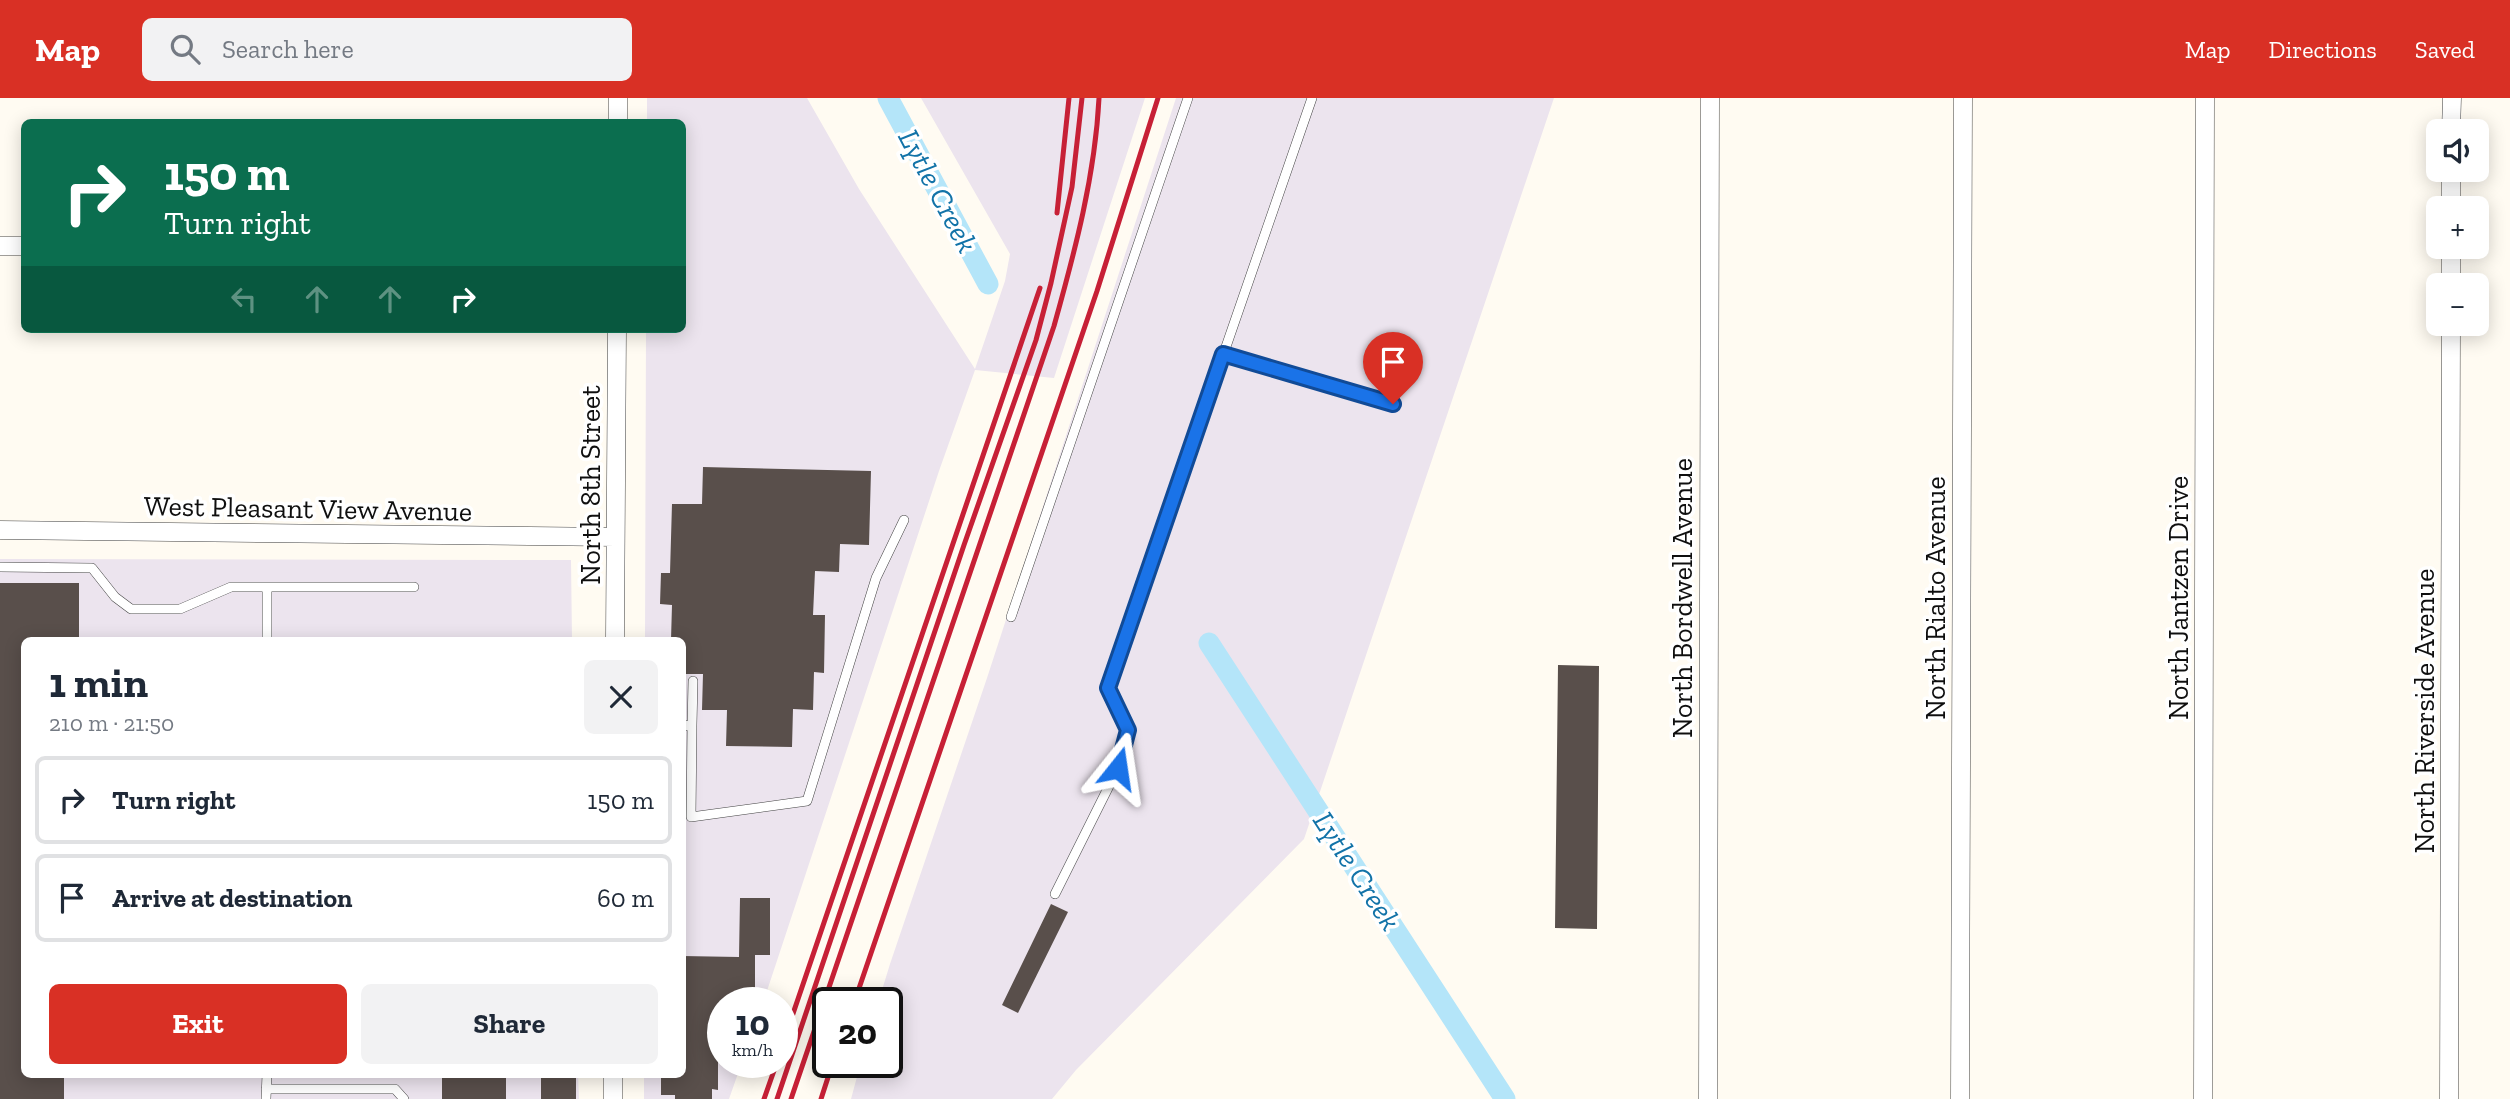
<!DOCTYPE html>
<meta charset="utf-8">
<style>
:root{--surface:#fff;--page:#f2f2f3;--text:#1f2937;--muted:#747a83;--line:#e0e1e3;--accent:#d93025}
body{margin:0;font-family:"Zilla Slab",serif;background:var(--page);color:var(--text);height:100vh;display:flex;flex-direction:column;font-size:26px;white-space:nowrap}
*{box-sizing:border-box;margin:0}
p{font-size:23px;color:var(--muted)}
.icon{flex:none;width:38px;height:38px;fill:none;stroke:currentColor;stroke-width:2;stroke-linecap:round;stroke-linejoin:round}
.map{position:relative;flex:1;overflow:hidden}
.details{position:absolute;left:21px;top:539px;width:665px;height:441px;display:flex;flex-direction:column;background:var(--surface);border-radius:10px;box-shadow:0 4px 18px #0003}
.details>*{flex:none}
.guide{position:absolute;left:21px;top:21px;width:665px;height:214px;border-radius:10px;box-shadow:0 4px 18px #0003;background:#0b6e4f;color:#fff;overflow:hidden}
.buttons{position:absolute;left:2426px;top:21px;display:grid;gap:14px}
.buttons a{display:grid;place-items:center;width:63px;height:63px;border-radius:10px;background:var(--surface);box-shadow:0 4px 18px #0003;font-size:35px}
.speed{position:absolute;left:707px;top:889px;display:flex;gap:14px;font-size:35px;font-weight:700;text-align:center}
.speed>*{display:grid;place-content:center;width:91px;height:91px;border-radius:50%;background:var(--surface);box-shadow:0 4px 18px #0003;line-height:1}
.speed small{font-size:18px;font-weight:400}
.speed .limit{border:4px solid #111;border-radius:10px;background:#fff;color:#111}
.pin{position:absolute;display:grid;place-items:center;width:60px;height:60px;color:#fff;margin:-72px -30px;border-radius:50% 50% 50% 0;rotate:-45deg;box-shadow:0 0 7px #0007}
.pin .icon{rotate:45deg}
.me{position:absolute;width:77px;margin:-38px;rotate:15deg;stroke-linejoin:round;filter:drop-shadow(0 0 5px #0008)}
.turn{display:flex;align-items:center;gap:24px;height:147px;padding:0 28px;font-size:32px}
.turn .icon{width:91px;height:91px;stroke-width:2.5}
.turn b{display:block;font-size:49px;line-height:60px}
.lanes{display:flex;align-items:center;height:66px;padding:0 28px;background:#0003;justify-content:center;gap:35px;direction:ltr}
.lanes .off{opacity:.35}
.round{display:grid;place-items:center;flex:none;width:74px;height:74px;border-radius:10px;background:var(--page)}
.summary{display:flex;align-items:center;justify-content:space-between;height:119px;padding:0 28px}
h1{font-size:42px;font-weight:700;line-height:52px}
.primary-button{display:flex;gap:14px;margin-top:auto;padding:14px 28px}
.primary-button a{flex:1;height:80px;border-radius:10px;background:var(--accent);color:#fff;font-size:28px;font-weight:700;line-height:80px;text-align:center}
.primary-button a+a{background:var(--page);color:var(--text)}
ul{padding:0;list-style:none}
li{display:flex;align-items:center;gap:21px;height:88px;margin:0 14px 10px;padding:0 14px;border:4px solid var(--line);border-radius:10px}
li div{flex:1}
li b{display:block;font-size:26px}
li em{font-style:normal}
header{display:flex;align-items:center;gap:42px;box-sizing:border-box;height:98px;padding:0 35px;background:var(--accent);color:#fff}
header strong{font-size:33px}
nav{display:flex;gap:38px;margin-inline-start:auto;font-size:24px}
.search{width:490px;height:63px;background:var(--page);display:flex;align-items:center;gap:18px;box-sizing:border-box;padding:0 24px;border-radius:10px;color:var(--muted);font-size:26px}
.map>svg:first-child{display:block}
.industrial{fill:#ece4ee}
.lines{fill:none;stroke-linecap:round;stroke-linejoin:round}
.canal{stroke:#b4e5f9;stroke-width:21}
.building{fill:#594f4b}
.service-casing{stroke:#424242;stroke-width:10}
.minor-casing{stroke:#424242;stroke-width:19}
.service{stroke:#fff;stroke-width:9}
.minor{stroke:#fff;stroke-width:18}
.rail{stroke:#c72036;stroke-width:5}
.route-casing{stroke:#114b97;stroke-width:18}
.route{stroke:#1a73e8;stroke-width:12}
.labels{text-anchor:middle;stroke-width:7;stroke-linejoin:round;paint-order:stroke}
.street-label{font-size:28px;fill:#0f0f0f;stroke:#fff}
.water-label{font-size:30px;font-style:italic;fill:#1273a8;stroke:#fff}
</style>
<header>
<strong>Map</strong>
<div class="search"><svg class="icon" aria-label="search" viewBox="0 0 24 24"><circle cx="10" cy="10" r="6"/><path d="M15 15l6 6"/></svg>Search here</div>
<nav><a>Map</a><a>Directions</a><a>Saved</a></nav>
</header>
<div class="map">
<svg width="2510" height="1001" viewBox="0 0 2510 1001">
<rect width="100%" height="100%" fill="#fffbf2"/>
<path class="industrial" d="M647 0H807L859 91 975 271 1005 183 1010 156 921 0H1145L1054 280 975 272 939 373 763 905H723V964H742L729 1001H644V977L682 976V542H645L646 231H682V24H647Z
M1176 0H1554L1304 741 1076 972 1052 1001H851L861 964H887V905H878L890 866 987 580Z
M0 461 571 462 572 542H24V976H578L579 1001H0Z"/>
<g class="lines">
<path class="canal" d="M888 0 988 186
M1209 545 1505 1001"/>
</g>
<path class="building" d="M703 369 871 373 869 447 840 446 839 474 815 473 813 517H825L824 575 814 574 813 612 793 611 792 649 726 648 727 612H702L703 576H682V542H671L672 507 660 506 661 475H670L672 406H702Z
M0 485H79V542H24V976H64V1001H0Z
M1558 567 1599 568 1597 831 1555 830Z
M740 800H770V857H755V905H723V950H718V992L712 991V1001H675V997H661V976H682V858L739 859Z
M1051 806 1068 814 1018 915 1002 907Z
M442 976H506V1001H442Z
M541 976H576V1001H541Z"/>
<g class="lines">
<g class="service-casing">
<path id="service" d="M1223 256 1393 306
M0 469 92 470 115 499 131 511H180L231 489H414
M267 489V542
M1011 519 1188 0
M692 627 693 583
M682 628 692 627 691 719 807 703 876 480 904 422
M1055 796 1118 670 1128 632 1108 590 1312 0
M266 991H395L404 1001
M266 1001 267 976"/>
</g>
<g class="minor-casing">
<path id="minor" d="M618 0V24
M2451 33 2452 0
M2451 110V72
M0 148H24
M2451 187V149
M0 432 615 439
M615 542 617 231
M613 1001V976
M1708 1001 1710 0
M1960 1001 1963 0
M2203 1001 2205 0
M2449 1001 2451 226"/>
</g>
<use href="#service" class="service"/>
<use href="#minor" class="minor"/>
<path class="rail" d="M1057 115 1069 0
M854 905 1097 193 1158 0
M782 948 1040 190
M764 1001 777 964
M777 1001 964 447 1036 242 1051 185 1072 89 1082 0
M791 1001 1054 228C1075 153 1095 78 1099 0
M821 1001 833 964"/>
</g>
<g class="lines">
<g class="route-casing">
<path id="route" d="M1118 670 1128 632 1108 590 1223 256 1393 306"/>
</g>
<use href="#route" class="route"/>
</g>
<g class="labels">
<g class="street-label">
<text transform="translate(590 387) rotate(-90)" y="10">North 8th Street</text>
<text transform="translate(308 410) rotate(1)" y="10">West Pleasant View Avenue</text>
<text transform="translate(1682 500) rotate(-90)" y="10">North Bordwell Avenue</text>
<text transform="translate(1935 500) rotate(-90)" y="10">North Rialto Avenue</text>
<text transform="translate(2178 500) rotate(-90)" y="10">North Jantzen Drive</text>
<text transform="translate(2424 613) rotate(-90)" y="10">North Riverside Avenue</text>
</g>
<g class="water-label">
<text transform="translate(938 93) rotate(62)" y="10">Lytle Creek</text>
<text transform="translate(1357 773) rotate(57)" y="10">Lytle Creek</text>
</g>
</g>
</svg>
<div class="buttons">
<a><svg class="icon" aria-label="sound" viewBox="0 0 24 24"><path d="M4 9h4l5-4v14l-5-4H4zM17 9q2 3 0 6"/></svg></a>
<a>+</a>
<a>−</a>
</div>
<div class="speed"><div>10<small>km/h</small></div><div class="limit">20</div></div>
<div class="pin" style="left:1393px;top:306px;background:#d93025"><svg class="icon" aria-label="arrive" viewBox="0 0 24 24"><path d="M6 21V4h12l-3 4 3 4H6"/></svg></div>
<svg class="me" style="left:1118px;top:670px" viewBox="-20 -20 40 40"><path d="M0-17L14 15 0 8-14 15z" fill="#1a73e8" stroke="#fff" stroke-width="4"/></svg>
<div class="guide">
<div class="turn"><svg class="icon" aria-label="right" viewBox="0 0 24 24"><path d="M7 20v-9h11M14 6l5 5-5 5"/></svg><div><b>150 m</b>Turn right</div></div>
<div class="lanes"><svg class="icon off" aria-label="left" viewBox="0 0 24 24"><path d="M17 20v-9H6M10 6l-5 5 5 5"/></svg><svg class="icon off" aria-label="ahead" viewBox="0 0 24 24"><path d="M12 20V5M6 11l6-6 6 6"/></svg><svg class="icon off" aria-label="ahead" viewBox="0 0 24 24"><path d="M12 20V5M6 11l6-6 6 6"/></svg><svg class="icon" aria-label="right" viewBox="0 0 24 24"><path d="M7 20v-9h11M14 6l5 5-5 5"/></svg></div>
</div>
<section class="details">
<div class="summary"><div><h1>1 min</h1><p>210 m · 21:50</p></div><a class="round"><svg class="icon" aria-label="close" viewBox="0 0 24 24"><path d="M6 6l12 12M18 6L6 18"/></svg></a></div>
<ul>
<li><svg class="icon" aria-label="right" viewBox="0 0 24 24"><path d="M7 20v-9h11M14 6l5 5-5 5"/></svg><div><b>Turn right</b></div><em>150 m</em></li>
<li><svg class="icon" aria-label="arrive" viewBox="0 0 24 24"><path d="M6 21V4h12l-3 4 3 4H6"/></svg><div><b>Arrive at destination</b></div><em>60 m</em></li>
</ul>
<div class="primary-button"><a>Exit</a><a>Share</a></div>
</section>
</div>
